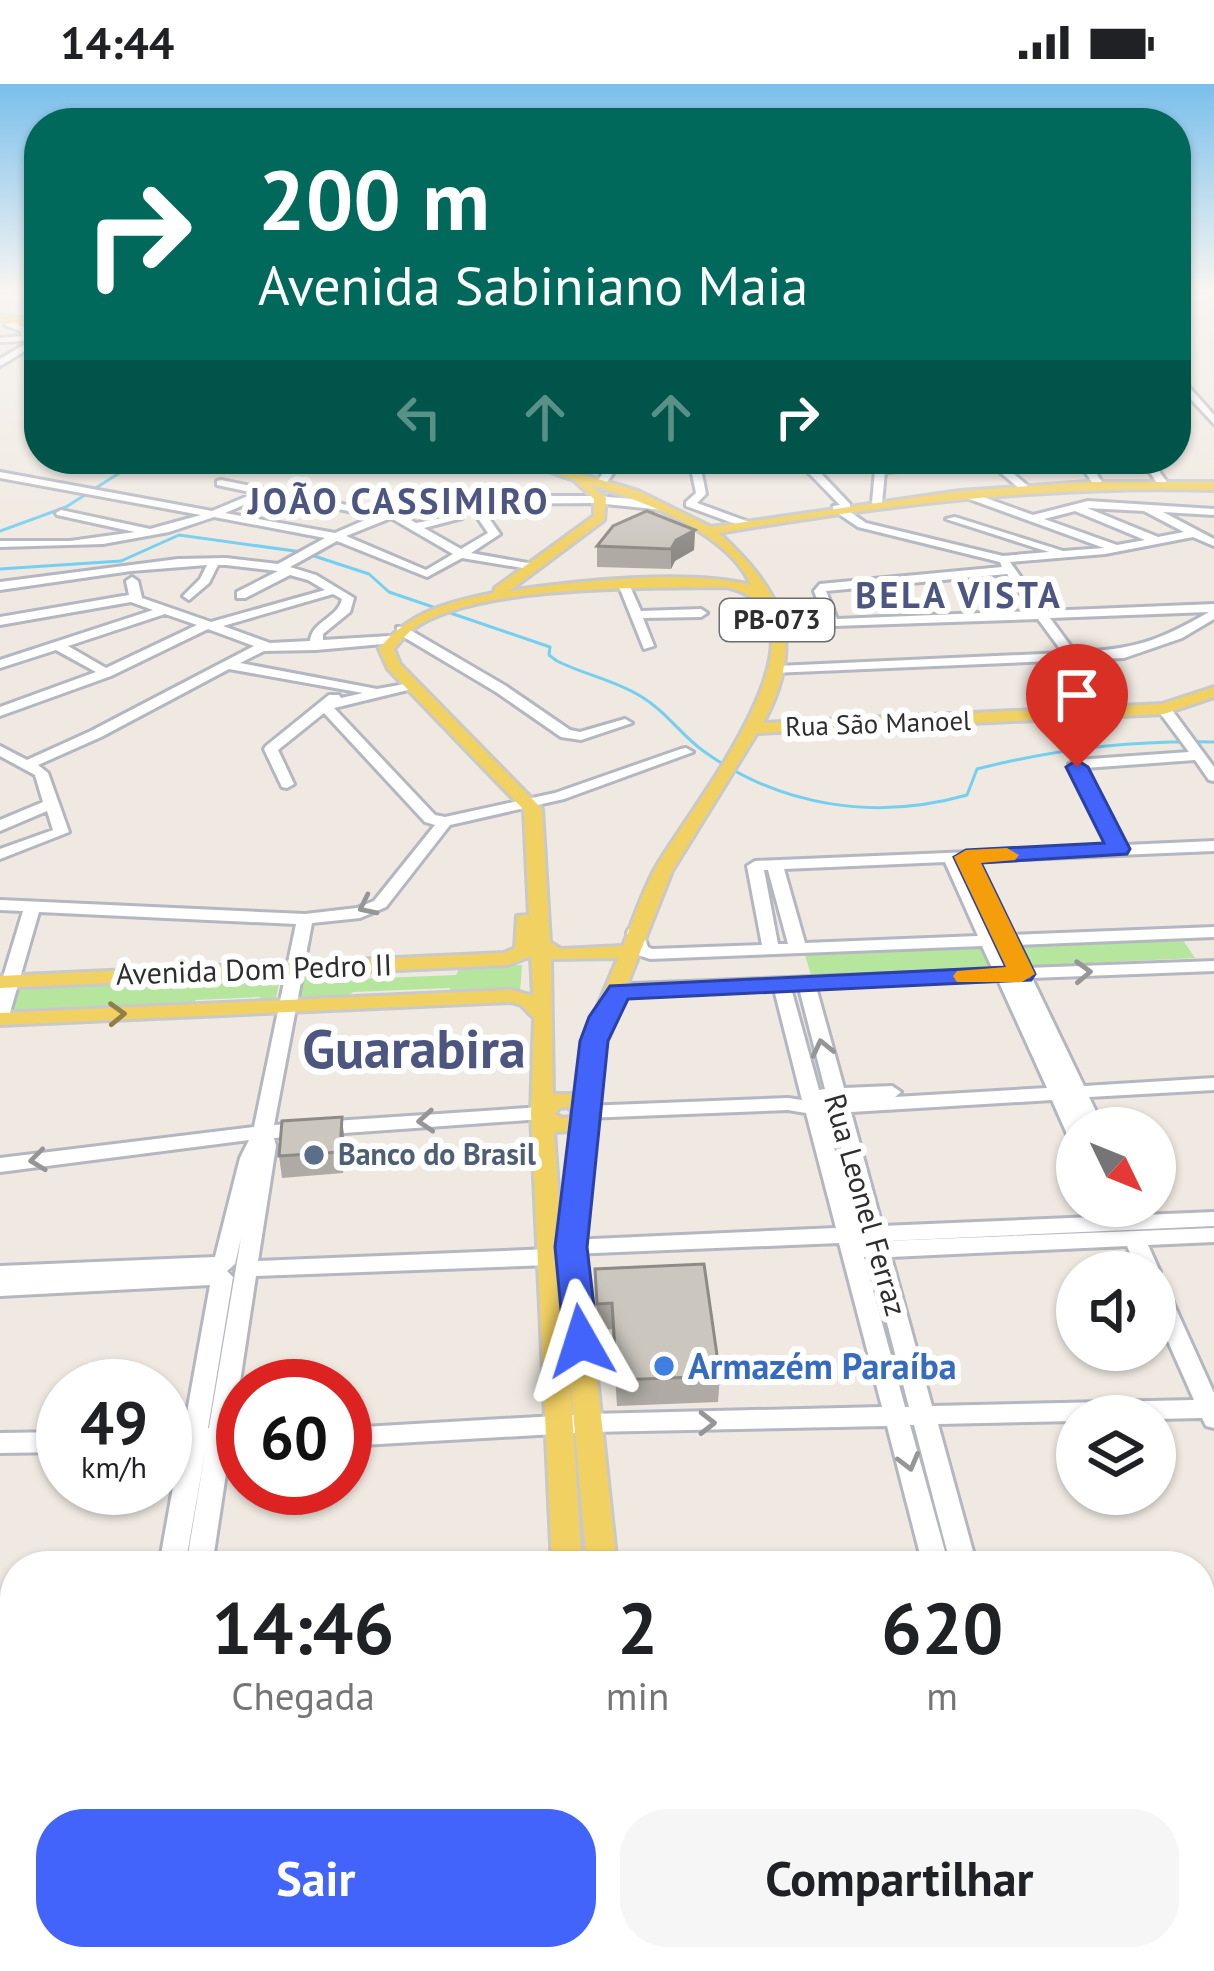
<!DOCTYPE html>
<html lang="pt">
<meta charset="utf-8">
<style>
:root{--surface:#fff;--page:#f6f6f6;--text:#202124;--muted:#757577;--accent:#4264fb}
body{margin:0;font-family:"PT Sans",sans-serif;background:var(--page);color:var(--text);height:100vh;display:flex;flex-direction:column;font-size:45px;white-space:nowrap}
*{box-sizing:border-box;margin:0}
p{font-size:39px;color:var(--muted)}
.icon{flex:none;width:66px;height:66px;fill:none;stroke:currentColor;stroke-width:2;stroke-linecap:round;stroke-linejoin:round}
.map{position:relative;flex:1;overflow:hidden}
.side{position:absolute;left:0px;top:1467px;width:1215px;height:420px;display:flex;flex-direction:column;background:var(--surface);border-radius:48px 48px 0 0;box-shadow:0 3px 9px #0004}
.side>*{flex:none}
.hud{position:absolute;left:24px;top:24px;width:1167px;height:366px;border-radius:48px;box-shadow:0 3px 9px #0004;background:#00695c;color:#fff;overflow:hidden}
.needle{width:78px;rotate:133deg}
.tools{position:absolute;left:1056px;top:1023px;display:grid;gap:24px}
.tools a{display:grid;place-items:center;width:120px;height:120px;border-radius:50%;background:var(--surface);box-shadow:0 3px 9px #0004;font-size:60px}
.speed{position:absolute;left:36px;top:1275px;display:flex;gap:24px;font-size:60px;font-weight:700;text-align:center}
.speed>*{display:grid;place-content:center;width:156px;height:156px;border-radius:50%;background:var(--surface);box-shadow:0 3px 9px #0004;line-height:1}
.speed small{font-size:30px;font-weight:400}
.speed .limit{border:18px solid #d22;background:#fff;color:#111}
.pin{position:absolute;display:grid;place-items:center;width:102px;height:102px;color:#fff;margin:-123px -51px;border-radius:50% 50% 50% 0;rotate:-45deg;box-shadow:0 0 12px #0007}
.pin .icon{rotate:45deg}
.me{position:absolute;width:132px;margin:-66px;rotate:354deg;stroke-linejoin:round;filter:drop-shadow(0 0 9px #0008)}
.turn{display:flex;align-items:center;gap:42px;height:252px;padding:0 36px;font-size:54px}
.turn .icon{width:156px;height:156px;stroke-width:2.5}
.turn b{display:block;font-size:84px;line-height:102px}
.lanes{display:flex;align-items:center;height:114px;padding:0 36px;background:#0003;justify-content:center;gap:60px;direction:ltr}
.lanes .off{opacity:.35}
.eta{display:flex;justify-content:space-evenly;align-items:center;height:204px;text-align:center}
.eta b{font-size:72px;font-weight:600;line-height:84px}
.button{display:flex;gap:24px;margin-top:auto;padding:24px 36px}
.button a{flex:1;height:138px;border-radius:48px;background:var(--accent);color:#fff;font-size:48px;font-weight:600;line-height:138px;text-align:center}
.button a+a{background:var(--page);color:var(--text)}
.status{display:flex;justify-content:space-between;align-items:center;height:84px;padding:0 60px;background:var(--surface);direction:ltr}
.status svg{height:33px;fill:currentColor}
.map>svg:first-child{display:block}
.green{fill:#b6e59e}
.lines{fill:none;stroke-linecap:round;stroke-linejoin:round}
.stream{stroke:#75cff0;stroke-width:3}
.minor-casing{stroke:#b4b7c1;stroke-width:6}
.major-casing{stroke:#c9c9c9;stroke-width:6}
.minor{fill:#fff;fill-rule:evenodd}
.major{fill:#f2d163;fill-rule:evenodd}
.wall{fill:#afaba4}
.shaded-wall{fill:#8e8b86}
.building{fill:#cbc7bf;stroke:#8e8b86;stroke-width:3}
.oneway{stroke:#969696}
.oneway2{stroke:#908048}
.route{fill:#4264fb;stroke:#2b41a3;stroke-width:3}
.slow{fill:#f59e0b}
.service-dot{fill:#5c6f8a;stroke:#fff;stroke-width:4.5}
.shop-dot{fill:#3f7fe0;stroke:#fff;stroke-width:4.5}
.labels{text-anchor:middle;stroke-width:12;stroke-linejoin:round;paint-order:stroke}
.shield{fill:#fff;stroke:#6d6d6d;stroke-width:3}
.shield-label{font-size:27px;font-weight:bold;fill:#2e2e2e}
.far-street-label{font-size:27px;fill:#2e2e2e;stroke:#fff}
.street-label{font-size:30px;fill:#2e2e2e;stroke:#fff}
.service-label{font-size:30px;font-weight:bold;fill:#4e5e75;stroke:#fff;text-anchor:start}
.far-district-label{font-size:36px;font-weight:bold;letter-spacing:3px;fill:#4d5680;stroke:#fff}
.near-shop-label{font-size:36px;font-weight:bold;fill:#366cbe;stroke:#fff;text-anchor:start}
.town-label{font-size:54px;font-weight:bold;fill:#4d5680;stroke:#fff}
</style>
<div class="status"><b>14:44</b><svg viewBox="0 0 49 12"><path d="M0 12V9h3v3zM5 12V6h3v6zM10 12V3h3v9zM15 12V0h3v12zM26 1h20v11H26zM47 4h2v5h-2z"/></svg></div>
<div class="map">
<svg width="1214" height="1887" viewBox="0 0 1214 1887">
<rect width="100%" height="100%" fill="#efe9e1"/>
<path class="green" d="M1183 856 1195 874 1023 882 1008 862Z
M988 863 998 884 811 891 805 871Z
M522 881 520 909 450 911V904L353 908 345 915 298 917 304 890 334 888 332 896 456 891 460 883Z
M281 891 275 918 258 919 260 913 196 916 190 922 8 930 20 902Z"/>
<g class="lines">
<path class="stream" d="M0 447 66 423 124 386 94 378 96 375
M0 485 121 477 179 451 302 468 369 490 389 508 550 563 549 571 557 577C585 591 615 596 642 613 668 629 678 648 702 666 780 723 876 737 967 711L977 685C1055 665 1133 656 1214 658"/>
<g class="minor-casing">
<path id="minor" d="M19 235 26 237 17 241 27 244 30 252 38 254 32 257V263L0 282V275L25 260 24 257 0 258V254L22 252 20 247 5 241Z
M1176 295H1182L1214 331V340L1176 299Z
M613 375H623L605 401H597L596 399Z
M689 375H699L706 410 697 419 749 438V442H741L686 422V418L696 409Z
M876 375H886L885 382 1016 375 1001 379 1028 402 1019 404 990 380 885 388 882 419 877 422 872 419Z
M1077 375H1087L1102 398 1101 400H1093Z
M1141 375H1151L1168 400 1167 402H1159Z
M804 380H812L850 420V424L846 425 866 439 1003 472 1049 468 946 435 955 433 1063 467 1104 464 961 412V408H969L1033 431 1088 417 1214 425V431L1163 428 1214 455V462L1193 453 1105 470 1010 478 1045 527 1214 520V535L1182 554 1124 574 772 589V583L777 582 1063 569 1038 535 775 544V538L779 537 825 536 814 507 820 500 1002 483 1000 478 858 443 833 426V422L840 421 804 384ZM1087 424 1144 427 1184 448 1158 453ZM1075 427 1145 456 1117 461 1044 435ZM1007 490 1033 527 837 535 826 507ZM1209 528C1159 557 1133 566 1075 568L1050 534Z
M0 388 212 427 255 409 217 401V397L221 396 387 429 434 419 515 412H596L633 415 668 423 663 426 596 419 479 420 500 450 471 469 539 481 541 483 535 486 462 474 427 493 337 457 290 483 316 491 354 514 350 528 323 550V556L390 552 396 556 394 559 316 566 264 567 240 579 377 605 416 598V604L334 624 435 731 445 733 555 709 681 665 686 664 693 668 564 715 450 741 386 823 360 834 312 839 274 1041 542 1023 552 1029 542 1035 274 1054 276 1062 258 1177 550 1165 558 1168 561 1173 558 1178 550 1181 256 1192 233 1344H243V1362L230 1363 212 1482H186L206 1363 185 1482H159L180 1364H165V1346L184 1345 210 1201 0 1212V1182L215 1173 240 1074 249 1056 0 1088V1074L254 1043 296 840 39 828 9 932 0 937V903L23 827 0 826V816L305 830 357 824 374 817 435 741 425 738 324 629 278 666 294 700 287 704 282 703 264 665 266 662 329 611H339L341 614 363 609 229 585 101 653 38 681 48 689 69 748 0 775V765L53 746 47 727 0 747V736L43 718 35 691 0 672V662L27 676 91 647 254 562 208 545 111 592 0 632V623L96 588 56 566 0 584V576L153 526 131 518 0 541V533L129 511 126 497 132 493 138 497 142 514 211 538 325 506 308 496 290 491 245 514H237V508L278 487 226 481H218L209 499 189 516 183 512 200 495 207 481 131 487 0 506V498L178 475 226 474 278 480 325 454 214 433 169 448 103 460 0 463V457H70L135 448 57 431 56 429 61 426 150 445 201 431 0 394ZM267 411 374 432 335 449 225 429ZM469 421 488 449 461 465 424 444 462 434V430L416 439 402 431ZM391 434 453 470 426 486 346 452ZM333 510 342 515C338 534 312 537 310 557L270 559 223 542ZM165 530 197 541 106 584 68 562ZM241 1154 209 1344H208L233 1193 227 1187 235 1180Z
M620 498H628L641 527 701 525 707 529 701 533 643 534 654 562 644 565 618 500Z
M397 543H405L506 602 570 646 580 648 625 635 632 639 581 656 561 653 496 608 397 549Z
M1164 621 1169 622 1214 683V697L1209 696 1195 676 1085 684 1125 761 1214 757V767L976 777 1011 851 1214 843V853L1016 861 1027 884 1214 877V887L1032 894 1084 1002 1214 994V1006L1089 1013 1104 1044H1084L1070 1015 1084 1044H1077V1056L1067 1050 1052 1016 851 1028 882 1142 1214 1128V1142L886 1157 1214 1144V1158L1148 1161 1160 1188 1155 1194V1188H1138L1127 1162 891 1173 932 1322 1194 1316 1155 1228V1195L1163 1197 1166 1203 1214 1309V1344L1206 1342 1202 1334 1155 1335V1332H1077V1337L938 1340 977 1482H951L914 1341H910L949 1482H923L887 1342 590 1348 345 1362V1344L590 1330 882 1323 839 1159 571 1170 564 1168 560 1163 564 1158 571 1156 836 1144 806 1029 788 1026 585 1034 575 1028 585 1022 788 1014 802 1016 774 905 634 910 626 912 617 923H605L602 919 614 904 634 900 993 886 982 862 650 875 635 870 627 849 629 845H641L648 863 652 865 762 861 747 782 755 777 1110 762 1069 680 1076 676 1189 668 1157 625ZM945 778 978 852 805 859 784 785ZM764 786H768L788 860H778ZM998 896 1047 1004 895 1013 901 1008 892 1002 844 1004 816 903ZM791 904H799L825 1005 819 1006ZM832 1029 862 1143H856L825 1030ZM864 1173 870 1174 909 1323H905Z
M63 1348V1368L0 1369V1349Z
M1214 1513V1537L1200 1538V1514Z
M15 1573V1597L0 1598V1574Z
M1214 1774V1804L1200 1805V1775Z
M15 1853V1872H29L26 1880 0 1886V1854Z
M82 1872H143L141 1887H79Z
M1024 1872H1056L1060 1887H1028Z
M1057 1872H1089L1093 1887H1061Z"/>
</g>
<g class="major-casing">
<path id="major" d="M0 231 39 237V243L0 237Z
M512 375H530L638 407 711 443 960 407 1087 398H1214V406C1047 401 883 421 719 449 782 508 808 556 763 639L1162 620 1214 603V613L1164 630 757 649 672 787 605 957 583 1163 617 1482H587L569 1282 582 1482H552L531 1029 534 934 521 921 511 918 0 941V929L512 906 533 912 531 872 508 881 0 904V892L504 869 515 864 517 832 529 831 524 726 388 585 379 565C409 528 449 518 494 509L495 504 594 432V415L574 396ZM591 401C643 417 728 448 751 501 687 485 576 497 509 507L604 436 606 414ZM727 503C850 533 685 730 655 785 642 809 633 837 623 862L561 865 550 858 542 725 400 580 394 565C399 559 406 550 413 545 475 500 649 504 727 503ZM618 874 583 957 577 1010H553L551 875ZM568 1023 573 1029 570 1033 563 1034 555 1030 559 1024ZM573 1047 561 1147 554 1048Z
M583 1872H645L644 1887H589Z"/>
</g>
<use href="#minor" class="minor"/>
<use href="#major" class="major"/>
</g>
<path class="wall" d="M695 446 694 466 675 477 671 485 597 483V462Z
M342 1033 344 1054 343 1089 282 1094 279 1072Z
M595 1185 720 1292 718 1318 617 1322 612 1245 597 1246Z"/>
<path class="shaded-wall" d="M695 446 694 466 675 477 671 485V465L676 456Z
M342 1033 344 1054 343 1089 340 1068Z"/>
<path class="building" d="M647 427 695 446 676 456 671 465 597 462 613 442Z
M342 1033 340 1068 279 1072 282 1037Z
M704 1180 720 1292 617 1296 612 1219 597 1220 595 1185Z"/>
<defs><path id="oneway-chevron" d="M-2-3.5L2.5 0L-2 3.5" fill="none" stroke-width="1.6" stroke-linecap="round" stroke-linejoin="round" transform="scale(3)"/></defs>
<g class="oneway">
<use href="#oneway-chevron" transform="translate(367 822) rotate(154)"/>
<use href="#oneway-chevron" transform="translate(1083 888) rotate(-2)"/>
<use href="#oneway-chevron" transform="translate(822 964) rotate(-103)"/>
<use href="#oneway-chevron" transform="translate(426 1037) rotate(176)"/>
<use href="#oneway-chevron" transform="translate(38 1076) rotate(173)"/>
<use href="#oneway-chevron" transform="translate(707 1339)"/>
<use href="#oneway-chevron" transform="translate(909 1378) rotate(75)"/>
</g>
<use class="oneway2" href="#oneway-chevron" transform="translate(117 930) rotate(-2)"/>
<linearGradient id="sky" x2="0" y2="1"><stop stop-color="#7abfeb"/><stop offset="0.44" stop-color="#f8f5f2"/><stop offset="1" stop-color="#f8f5f2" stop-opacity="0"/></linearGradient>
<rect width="1214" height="468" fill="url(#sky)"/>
<path class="route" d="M1077 676 1088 683 1130 765 1127 770 981 779 1035 890 1031 896 628 915 608 957 587 1163 598 1257 593 1266 581 1270 569 1266 564 1257 555 1163 580 957 589 933 610 902 1006 883 954 773 966 766 1104 759 1066 683Z"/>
<path class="slow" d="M1007 764 1019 771 1015 776 981 779 1035 890 1022 898H957L953 892 957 887 1006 883 954 773 966 766Z"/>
<circle class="service-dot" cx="314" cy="1071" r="12"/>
<circle class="shop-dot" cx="664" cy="1282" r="12"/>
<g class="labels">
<rect class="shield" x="720" y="515" width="114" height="42" rx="9"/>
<g class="shield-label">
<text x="777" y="545">PB-073</text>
</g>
<g class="far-street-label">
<text transform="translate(878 640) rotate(-2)" y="9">Rua São Manoel</text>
</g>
<g class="street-label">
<text transform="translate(254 886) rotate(-2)" y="10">Avenida Dom Pedro II</text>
<text transform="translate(865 1121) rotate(74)" y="10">Rua Leonel Ferraz</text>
</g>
<g class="service-label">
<text x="338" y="1081">Banco do Brasil</text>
</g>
<g class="far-district-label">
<text x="399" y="430">JOÃO CASSIMIRO</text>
<text x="959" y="524">BELA VISTA</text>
</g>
<g class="near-shop-label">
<text x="688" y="1295">Armazém Paraíba</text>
</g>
<g class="town-label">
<text x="414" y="984">Guarabira</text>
</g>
</g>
</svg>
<div class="tools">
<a><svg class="needle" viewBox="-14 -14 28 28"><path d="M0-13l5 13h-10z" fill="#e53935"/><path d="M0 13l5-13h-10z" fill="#757577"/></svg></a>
<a><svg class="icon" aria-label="sound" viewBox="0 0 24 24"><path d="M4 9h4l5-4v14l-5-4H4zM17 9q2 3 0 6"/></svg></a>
<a><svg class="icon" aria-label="layers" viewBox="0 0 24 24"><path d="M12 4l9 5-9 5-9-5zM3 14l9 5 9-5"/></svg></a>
</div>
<div class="speed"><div>49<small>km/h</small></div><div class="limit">60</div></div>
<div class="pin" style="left:1077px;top:683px;background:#d93025"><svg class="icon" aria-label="arrive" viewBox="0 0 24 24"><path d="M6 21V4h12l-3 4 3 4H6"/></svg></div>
<svg class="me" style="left:581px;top:1257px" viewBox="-20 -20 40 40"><path d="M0-17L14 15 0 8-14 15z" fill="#4264fb" stroke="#fff" stroke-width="4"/></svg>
<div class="hud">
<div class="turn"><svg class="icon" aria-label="right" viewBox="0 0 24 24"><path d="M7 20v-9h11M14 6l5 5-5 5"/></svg><div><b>200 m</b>Avenida Sabiniano Maia</div></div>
<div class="lanes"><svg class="icon off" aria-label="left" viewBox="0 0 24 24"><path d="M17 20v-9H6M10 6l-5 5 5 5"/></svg><svg class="icon off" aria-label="ahead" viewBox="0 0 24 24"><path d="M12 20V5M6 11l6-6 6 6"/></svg><svg class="icon off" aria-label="ahead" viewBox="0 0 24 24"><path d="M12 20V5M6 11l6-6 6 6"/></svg><svg class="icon" aria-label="right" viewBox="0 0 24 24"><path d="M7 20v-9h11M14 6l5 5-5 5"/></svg></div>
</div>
<section class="side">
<div class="eta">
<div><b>14:46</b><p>Chegada</p></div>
<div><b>2</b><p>min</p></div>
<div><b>620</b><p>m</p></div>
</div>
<div class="button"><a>Sair</a><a>Compartilhar</a></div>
</section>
</div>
